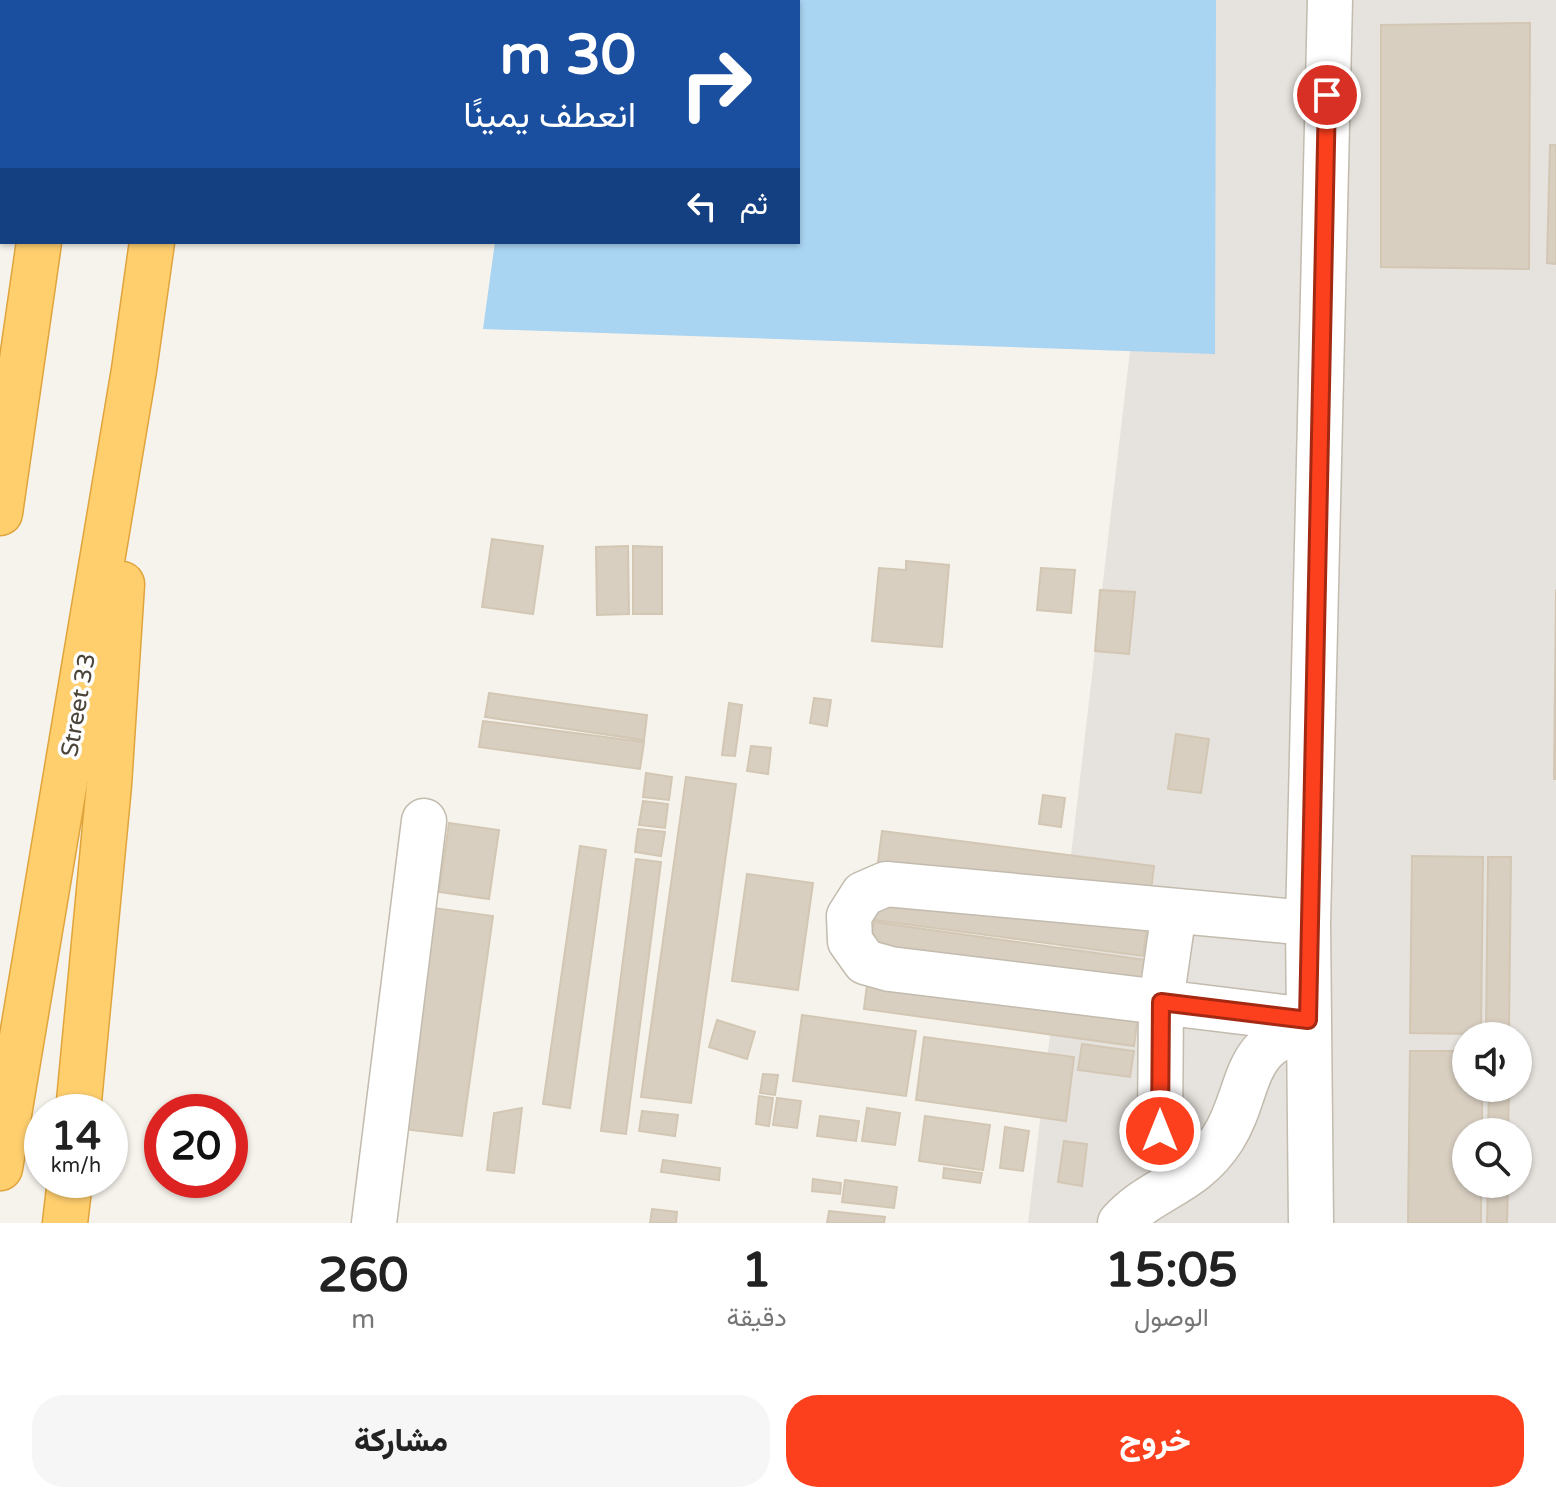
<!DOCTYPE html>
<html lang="ar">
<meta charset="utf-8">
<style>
:root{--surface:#fff;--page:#f6f6f6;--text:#222;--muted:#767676;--accent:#fc3f1d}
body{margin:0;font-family:"Varela Round",Vazirmatn,sans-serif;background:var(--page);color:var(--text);direction:rtl;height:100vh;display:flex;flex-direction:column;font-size:30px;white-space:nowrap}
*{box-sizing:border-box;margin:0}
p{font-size:26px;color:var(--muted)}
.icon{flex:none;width:44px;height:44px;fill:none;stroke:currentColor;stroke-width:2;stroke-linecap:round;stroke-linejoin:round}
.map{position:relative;height:1223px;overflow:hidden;direction:ltr}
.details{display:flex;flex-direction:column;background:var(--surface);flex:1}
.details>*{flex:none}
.banner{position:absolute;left:0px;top:0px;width:800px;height:244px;box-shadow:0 2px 6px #0004;direction:rtl;background:#1a4fa0;color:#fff;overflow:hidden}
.fabs{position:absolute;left:1452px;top:1022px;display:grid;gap:16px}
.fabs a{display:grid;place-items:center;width:80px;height:80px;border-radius:50%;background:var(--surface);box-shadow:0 2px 6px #0004;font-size:40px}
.speed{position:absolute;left:24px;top:1094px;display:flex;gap:16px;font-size:40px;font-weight:700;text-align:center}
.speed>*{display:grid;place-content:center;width:104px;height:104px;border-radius:50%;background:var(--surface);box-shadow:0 2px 6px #0004;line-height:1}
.speed small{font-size:20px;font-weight:400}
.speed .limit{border:12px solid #d22;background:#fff;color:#111}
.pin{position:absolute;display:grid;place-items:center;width:68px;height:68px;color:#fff;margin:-34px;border:4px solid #fff;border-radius:50%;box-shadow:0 2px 8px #0007}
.me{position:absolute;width:88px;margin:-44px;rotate:0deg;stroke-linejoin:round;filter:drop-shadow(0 0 6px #0008)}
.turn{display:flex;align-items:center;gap:28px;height:168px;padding:0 32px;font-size:36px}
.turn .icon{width:104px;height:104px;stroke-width:2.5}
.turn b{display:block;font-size:56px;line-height:68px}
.then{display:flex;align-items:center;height:76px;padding:0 32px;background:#0003;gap:16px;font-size:30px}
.eta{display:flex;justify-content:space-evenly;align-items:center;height:136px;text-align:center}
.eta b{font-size:48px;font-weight:800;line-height:56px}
.action{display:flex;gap:16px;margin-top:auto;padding:16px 32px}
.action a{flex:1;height:92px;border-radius:32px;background:var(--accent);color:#fff;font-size:32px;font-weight:800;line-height:92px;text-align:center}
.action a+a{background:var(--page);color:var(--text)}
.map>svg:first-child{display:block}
.industrial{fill:#e6e2dd;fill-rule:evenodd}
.water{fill:#a9d4f2}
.building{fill:#d8cfc1;stroke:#d3c7b4;stroke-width:2}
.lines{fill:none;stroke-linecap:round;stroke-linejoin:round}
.minor-casing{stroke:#c2bbae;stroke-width:47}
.highway-casing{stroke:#e0a43c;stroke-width:47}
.minor{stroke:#fff;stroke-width:44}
.highway{stroke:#ffcf6e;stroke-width:44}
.route-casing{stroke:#a42913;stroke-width:20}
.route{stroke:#fc3f1d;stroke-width:14}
.labels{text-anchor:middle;stroke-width:7;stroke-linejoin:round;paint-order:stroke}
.street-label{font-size:24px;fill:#4b4439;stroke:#fff}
</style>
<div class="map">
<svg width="1556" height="1223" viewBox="0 0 1556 1223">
<rect width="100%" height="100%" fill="#f6f3ec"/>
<path class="industrial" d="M1171 0H1556V1223H1028ZM1466 1036H1518V1088H1466ZM1466 1132H1518V1184H1466Z"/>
<path class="water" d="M528 0H1216L1215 354 483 329 495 242H798V2Z"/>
<path class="building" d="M1530 23 1529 269 1381 267V25Z
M1550 145H1556V264L1547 263Z
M492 539 543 546 533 614 482 607Z
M628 546 629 614 597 615 596 547Z
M633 546 662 547V614H633Z
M906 561 949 565 942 647 872 641 879 568 906 570Z
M1041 568 1075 570 1071 613 1037 610Z
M1556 589V779H1554Z
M1100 590 1135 592 1129 654 1095 651Z
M489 693 647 715 644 740 485 717Z
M814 698 831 700 827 726 810 723Z
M729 703 742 705 735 756 722 755Z
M483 721 644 742 640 769 479 747Z
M1176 734 1209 739 1201 793 1168 789Z
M751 746 771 748 768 774 747 771Z
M646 773 672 777 669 800 643 797Z
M686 777 736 784 691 1103 641 1097Z
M1043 795 1065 798 1061 827 1039 824Z
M643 801 668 804 665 828 639 825Z
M449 823 499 830 489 899 439 892Z
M638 829 665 832 661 856 635 852Z
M882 831 1154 866 1150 898 878 862Z
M580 846 606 850 570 1108 543 1104Z
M1412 856 1483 857 1481 1034 1410 1033Z
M1488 857H1511L1509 1029H1486Z
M636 859 661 862 626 1134 601 1131Z
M747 874 813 883 798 990 732 981Z
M878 891 1147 927 1143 956 874 920Z
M433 908 493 916 462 1136 402 1129Z
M874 922 1146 960 1142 989 870 952Z
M867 985 1137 1022 1134 1046 864 1009Z
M802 1015 916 1031 906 1096 793 1081Z
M717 1020 755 1032 747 1059 709 1047Z
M924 1037 1074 1057 1066 1121 916 1100Z
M1082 1044 1134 1051 1130 1077 1078 1070Z
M1410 1051H1466V1088H1482V1132H1466V1184H1481V1223H1408Z
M763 1074 778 1075 775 1095 760 1093Z
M1489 1088H1509L1508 1132H1488Z
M759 1096 773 1098 769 1126 756 1124Z
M777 1098 801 1101 797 1128 773 1125Z
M522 1108 514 1173 487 1170 494 1113Z
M867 1108 900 1113 895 1145 862 1141Z
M642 1111 678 1115 675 1136 639 1131Z
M820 1116 859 1121 856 1141 817 1136Z
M925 1116 990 1125 983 1170 919 1161Z
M1005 1127 1029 1131 1023 1171 1000 1168Z
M1064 1141 1087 1144 1082 1186 1058 1182Z
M663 1160 720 1168 719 1180 661 1172Z
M944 1168 982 1173 980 1183 943 1178Z
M813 1179 841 1183 840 1194 812 1191Z
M845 1180 897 1187 894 1208 842 1202Z
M1488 1184H1508L1507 1223H1487Z
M652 1209 677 1212 676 1223H650Z
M829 1211 885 1217 884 1223H827Z"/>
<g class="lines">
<g class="minor-casing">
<path id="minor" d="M1308 1020 890 969 865 962 850 941 849 916 863 894 886 884 1308 923
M1160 1131 1161 1002 1174 911
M374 1223 424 821
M1120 1223C1153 1186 1192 1186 1223 1138 1252 1093 1240 1039 1308 1031
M1311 1223 1308 923 1330 0"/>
</g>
<g class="highway-casing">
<path id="highway" d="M74 2V0
M185 2 186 0
M0 513 39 242
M78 1112 109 785 122 584
M0 1168 134 370 152 242
M65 1223 70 1180"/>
</g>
<use href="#minor" class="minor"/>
<use href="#highway" class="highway"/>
</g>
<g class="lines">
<g class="route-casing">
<path id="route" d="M1160 1131 1161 1002 1308 1020 1327 95"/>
</g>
<use href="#route" class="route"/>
</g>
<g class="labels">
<g class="street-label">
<text transform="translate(78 705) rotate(-80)" y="8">Street 33</text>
</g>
</g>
</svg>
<div class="fabs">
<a><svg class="icon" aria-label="sound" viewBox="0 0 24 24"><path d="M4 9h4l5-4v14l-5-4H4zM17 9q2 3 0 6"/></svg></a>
<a><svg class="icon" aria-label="search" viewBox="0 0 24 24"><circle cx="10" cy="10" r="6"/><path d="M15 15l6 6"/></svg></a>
</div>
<div class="speed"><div>14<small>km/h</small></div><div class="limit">20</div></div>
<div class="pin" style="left:1327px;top:95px;background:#d93025"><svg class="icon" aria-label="arrive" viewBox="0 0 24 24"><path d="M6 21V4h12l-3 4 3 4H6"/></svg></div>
<svg class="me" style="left:1160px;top:1131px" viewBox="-20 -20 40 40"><circle r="17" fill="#fc3f1d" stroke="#fff" stroke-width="3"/><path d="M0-11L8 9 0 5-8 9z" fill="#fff"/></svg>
<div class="banner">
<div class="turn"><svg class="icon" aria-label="right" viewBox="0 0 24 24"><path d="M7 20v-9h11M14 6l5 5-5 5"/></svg><div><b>30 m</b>انعطف يمينًا</div></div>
<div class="then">ثم<svg class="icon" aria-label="left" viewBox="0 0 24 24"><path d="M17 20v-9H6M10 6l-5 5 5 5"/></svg></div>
</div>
</div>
<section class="details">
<div class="eta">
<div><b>15:05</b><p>الوصول</p></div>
<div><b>1</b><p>دقيقة</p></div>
<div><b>260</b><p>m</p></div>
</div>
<div class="action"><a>خروج</a><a>مشاركة</a></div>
</section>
